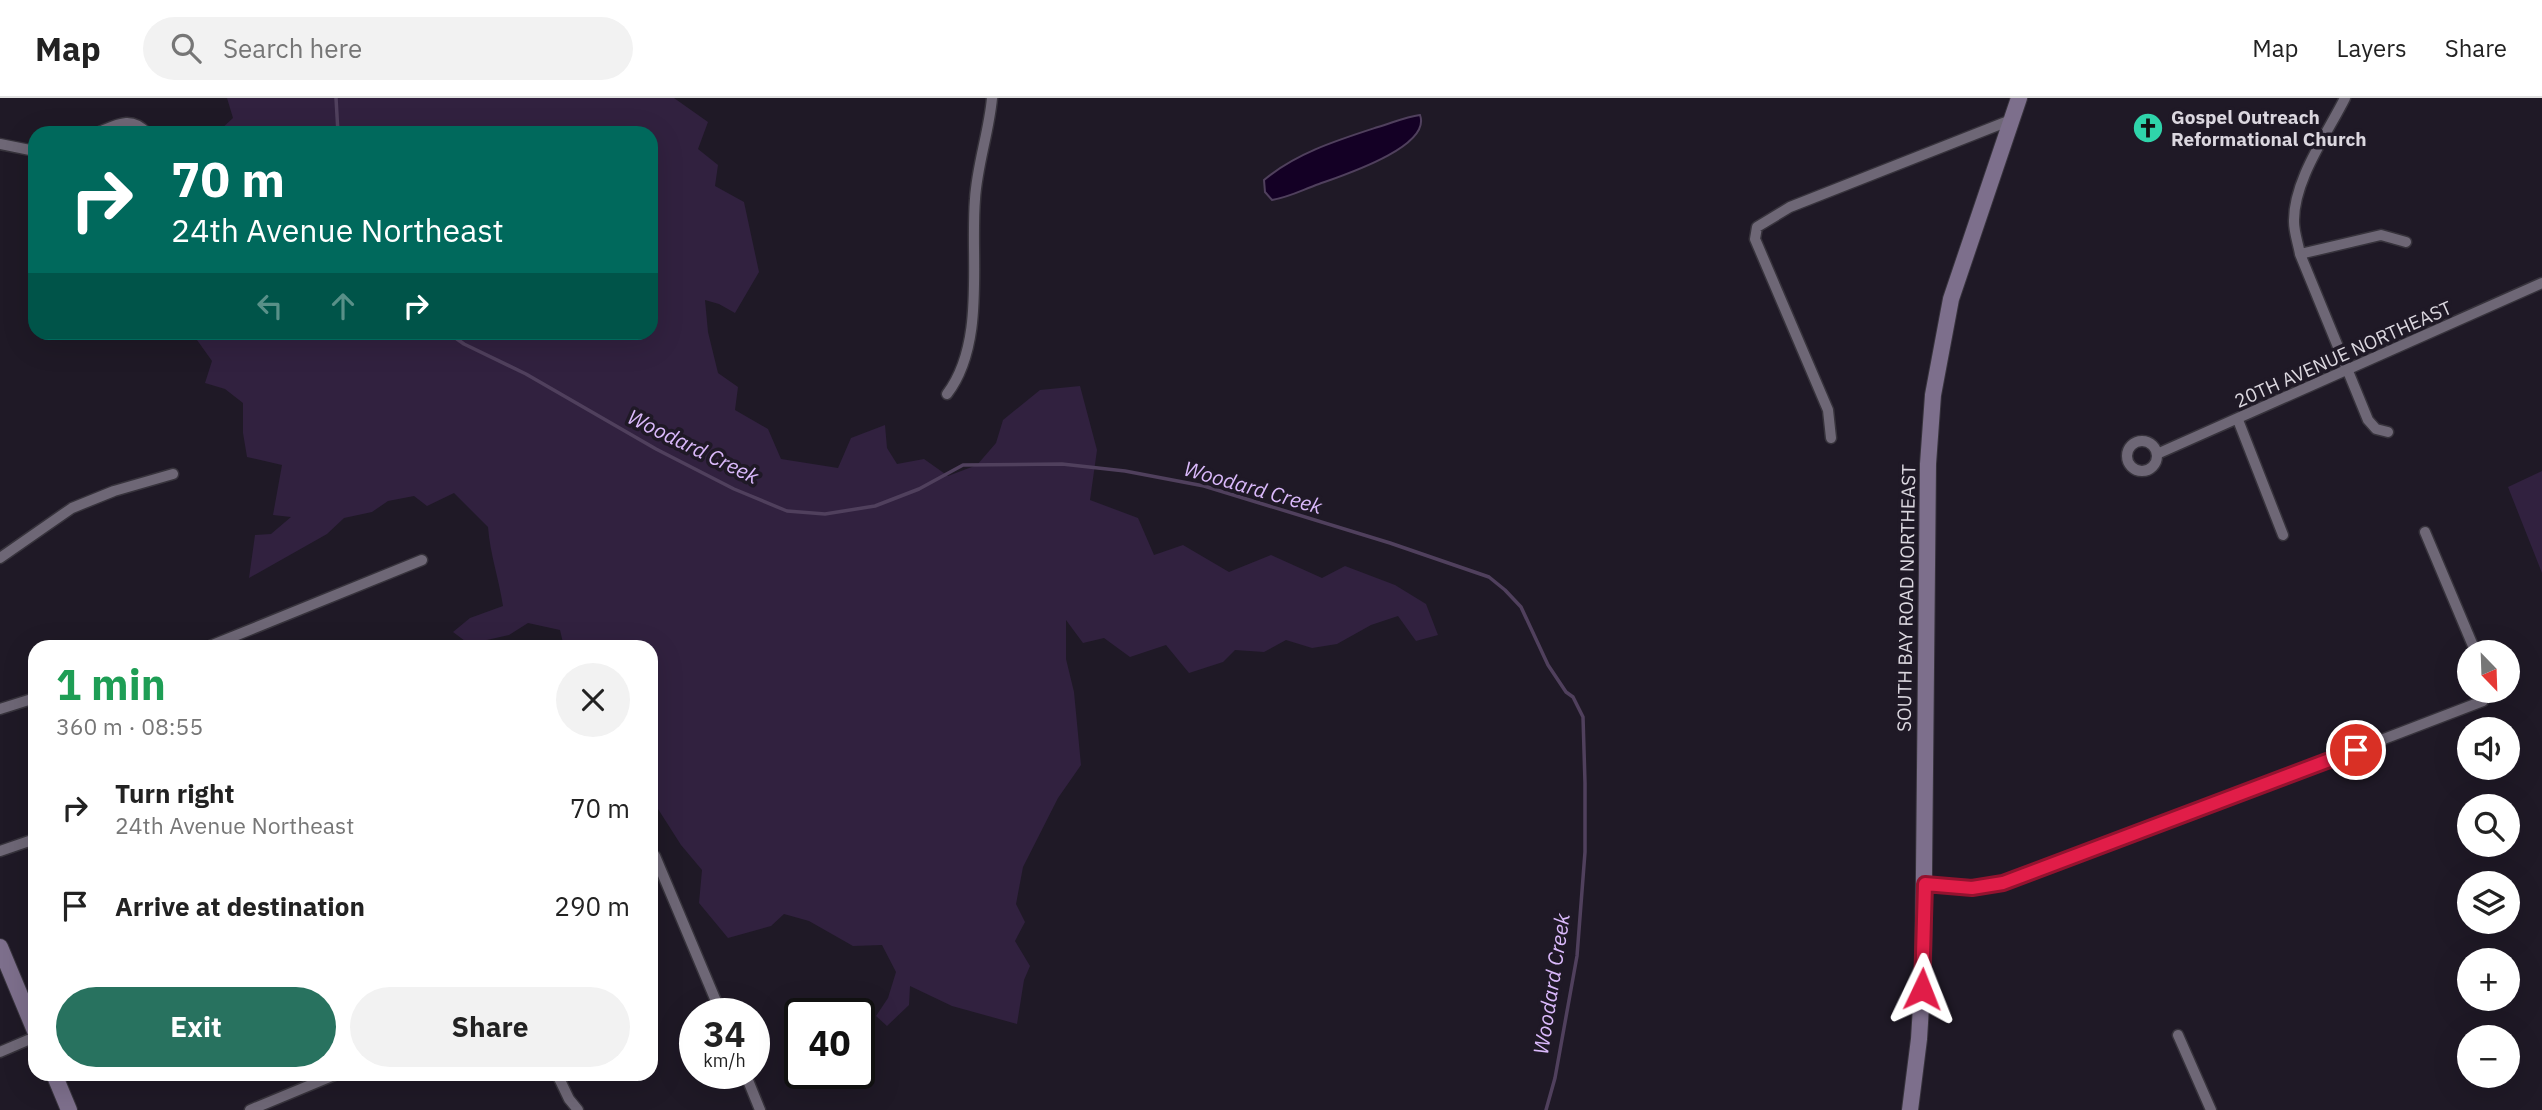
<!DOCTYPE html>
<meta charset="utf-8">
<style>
:root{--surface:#fff;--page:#f2f2f2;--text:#222;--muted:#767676;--line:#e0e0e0;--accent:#28725f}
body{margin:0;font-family:"IBM Plex Sans",sans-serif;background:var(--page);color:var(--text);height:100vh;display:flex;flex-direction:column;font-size:26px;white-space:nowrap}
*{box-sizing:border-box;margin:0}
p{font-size:23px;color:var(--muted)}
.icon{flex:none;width:38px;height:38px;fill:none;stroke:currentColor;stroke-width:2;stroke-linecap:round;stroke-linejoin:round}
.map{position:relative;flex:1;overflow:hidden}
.drawer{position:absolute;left:28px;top:542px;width:630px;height:441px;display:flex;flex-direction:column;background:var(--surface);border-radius:21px;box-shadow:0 7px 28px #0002}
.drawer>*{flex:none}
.guide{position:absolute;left:28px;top:28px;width:630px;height:214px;border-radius:21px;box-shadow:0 7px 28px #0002;background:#00695c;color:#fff;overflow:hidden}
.needle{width:46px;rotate:157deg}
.buttons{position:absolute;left:2457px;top:542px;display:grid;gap:14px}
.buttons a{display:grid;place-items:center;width:63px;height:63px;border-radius:50%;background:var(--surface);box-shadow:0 7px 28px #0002;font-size:35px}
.speed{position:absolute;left:679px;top:900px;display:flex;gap:14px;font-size:35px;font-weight:700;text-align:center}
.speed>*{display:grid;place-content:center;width:91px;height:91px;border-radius:50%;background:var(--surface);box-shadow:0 7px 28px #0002;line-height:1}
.speed small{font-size:18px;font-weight:400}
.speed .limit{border:4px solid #111;border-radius:10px;background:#fff;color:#111}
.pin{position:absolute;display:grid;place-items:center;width:60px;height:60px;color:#fff;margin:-30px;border:4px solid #fff;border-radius:50%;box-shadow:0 2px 7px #0007}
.me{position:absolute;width:77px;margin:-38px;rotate:2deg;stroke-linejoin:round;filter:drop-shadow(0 0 5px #0008)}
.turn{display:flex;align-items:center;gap:24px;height:147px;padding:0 28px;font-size:32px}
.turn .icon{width:91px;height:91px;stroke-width:2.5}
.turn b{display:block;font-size:49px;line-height:60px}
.lanes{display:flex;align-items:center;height:66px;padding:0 28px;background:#0003;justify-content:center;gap:35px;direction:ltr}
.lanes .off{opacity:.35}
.round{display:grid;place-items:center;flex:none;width:74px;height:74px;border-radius:37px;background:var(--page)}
.summary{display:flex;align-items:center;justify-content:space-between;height:119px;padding:0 28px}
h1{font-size:42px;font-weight:700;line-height:52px;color:#1e9e55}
.action{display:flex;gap:14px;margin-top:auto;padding:14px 28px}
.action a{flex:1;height:80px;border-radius:42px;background:var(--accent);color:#fff;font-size:28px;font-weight:700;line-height:80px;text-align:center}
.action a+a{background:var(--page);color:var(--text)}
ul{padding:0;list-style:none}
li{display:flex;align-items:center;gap:21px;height:98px;padding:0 28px}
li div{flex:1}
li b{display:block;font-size:26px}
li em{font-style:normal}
header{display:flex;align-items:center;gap:42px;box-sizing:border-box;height:98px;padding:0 35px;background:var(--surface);border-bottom:2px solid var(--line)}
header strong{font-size:33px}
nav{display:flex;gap:38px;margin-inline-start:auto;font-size:24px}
.search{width:490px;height:63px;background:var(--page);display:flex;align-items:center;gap:18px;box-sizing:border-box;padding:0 24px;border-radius:38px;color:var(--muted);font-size:26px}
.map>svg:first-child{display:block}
.green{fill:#31213f}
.water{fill:#140025;stroke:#50405d;stroke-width:2}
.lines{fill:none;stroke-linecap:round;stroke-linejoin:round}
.stream{stroke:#50405d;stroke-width:3.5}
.street-casing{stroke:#37333c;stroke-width:13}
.secondary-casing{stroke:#37333c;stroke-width:18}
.street{stroke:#6e6776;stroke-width:10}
.secondary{stroke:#7d6f8c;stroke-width:16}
.route-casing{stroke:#92132f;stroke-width:18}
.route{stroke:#e11d48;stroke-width:12}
.labels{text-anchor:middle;stroke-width:7;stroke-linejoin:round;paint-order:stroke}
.poi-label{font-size:19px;font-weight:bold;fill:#dbd7df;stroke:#1f1926;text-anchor:start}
.street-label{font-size:19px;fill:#dbd7df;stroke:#1f1926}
.water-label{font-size:21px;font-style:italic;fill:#dab9fb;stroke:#1f1926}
</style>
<header>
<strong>Map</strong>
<div class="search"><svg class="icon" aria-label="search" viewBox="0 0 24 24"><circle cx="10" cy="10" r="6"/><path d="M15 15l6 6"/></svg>Search here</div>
<nav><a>Map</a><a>Layers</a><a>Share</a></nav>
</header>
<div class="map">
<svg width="2542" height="1012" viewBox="0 0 2542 1012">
<rect width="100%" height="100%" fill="#1f1926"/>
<path class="green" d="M227 0H674L708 24 698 51 718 67 715 88 744 104 759 174 735 215 719 206 705 202 708 234 718 275 738 289 735 312 768 331 781 361 838 370 851 340 885 327 887 350 897 366 924 361 948 378 977 367 996 345 1003 322 1040 292 1080 288 1097 352 1090 402 1138 420 1154 457 1183 447 1229 474 1271 457 1322 480 1345 468 1395 487 1426 506 1438 537 1416 543 1398 518 1371 527 1337 546 1312 550 1286 542 1264 554 1235 552 1223 564 1189 575 1166 547 1130 559 1104 540 1083 545 1066 522V561L1074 594 1081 667 1058 700 1023 769 1016 806 1025 824 1015 843 1030 868 1024 882 1017 926 952 908 910 888 909 907 887 928 876 918 888 900 896 874 882 847 853 848 809 823 784 816 771 828 728 840 699 805 702 772 681 747 651 700V550L564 549 560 532 528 525 509 537 469 546 453 534 470 520 503 508C499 481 490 456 488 429L454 395 427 408 414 398 388 403 372 414 344 420 327 436 249 480 255 437 271 436 291 419 273 417 282 367 247 359 243 335V305L225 291 205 285 212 263 197 242 200 235 651 234V35H223L220 32 233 20Z
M2542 373V475L2508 389Z"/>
<path class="water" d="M1420 17C1432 49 1341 78 1319 86 1302 92 1290 99 1272 102L1265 94 1264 82C1296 55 1338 42 1378 29 1392 25 1405 19 1420 17Z"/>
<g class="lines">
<path class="stream" d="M336 0 338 35
M447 234 464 246 526 276 656 351 734 391 787 413 825 416 875 408 919 391 963 367 1062 366 1125 373 1204 388 1390 445 1489 479 1505 492 1521 509 1548 567 1566 594 1573 599 1583 619 1585 685V754L1577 858 1555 980 1546 1012"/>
<g class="street-casing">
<path id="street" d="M2345 0C2327 36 2293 83 2294 124 2294 134 2298 145 2300 156L2368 322 2376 331 2388 334
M97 35C116 27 131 17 147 35
M0 46 35 53
M2300 156 2381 137 2406 144
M947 296C986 245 970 161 975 101 977 67 989 34 992 0
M2238 322 2283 437
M1831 340 1828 312 1755 141 1757 129 1790 109 2011 22
M2127 358a15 15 0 1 1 30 0a15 15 0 1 1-30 0Z
M2157 356 2542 185
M2425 434 2476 555
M0 460 72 410 114 393 173 376
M205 550 422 462
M0 611 35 600
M0 753 35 741
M655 758 721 915
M1925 786 1988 788 2026 778 2483 603 2487 593
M2178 937 2211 1012
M0 954 35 939
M745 975 760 1012
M557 976 569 1001 578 1012
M250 1012 337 976"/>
</g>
<g class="secondary-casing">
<path id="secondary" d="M0 849 35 933
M54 976 69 1012
M1910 1012 1919 941 1923 876 1928 366 1933 297 1951 201 2019 0"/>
</g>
<use href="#street" class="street"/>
<use href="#secondary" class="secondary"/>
</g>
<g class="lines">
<g class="route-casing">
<path id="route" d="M1922 891 1925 786 1972 790 2003 785 2356 652"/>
</g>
<use href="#route" class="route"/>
</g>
<defs>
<g id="church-disc" transform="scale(1.575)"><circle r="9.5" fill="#2fd4aa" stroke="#1f1926"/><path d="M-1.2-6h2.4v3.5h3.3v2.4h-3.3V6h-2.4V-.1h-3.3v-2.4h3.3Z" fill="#111"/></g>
</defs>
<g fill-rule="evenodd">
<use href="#church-disc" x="2148" y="30"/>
</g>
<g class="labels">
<g class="poi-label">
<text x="2171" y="26">Gospel Outreach<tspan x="2171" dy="22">Reformational Church</tspan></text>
</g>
<g class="street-label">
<text transform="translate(2343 256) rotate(-24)" y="7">20TH AVENUE NORTHEAST</text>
<text transform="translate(1906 500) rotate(-89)" y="7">SOUTH BAY ROAD NORTHEAST</text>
</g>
<g class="water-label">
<text transform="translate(693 349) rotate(26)" y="7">Woodard Creek</text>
<text transform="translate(1253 390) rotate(16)" y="7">Woodard Creek</text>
<text transform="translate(1552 886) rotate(-81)" y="7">Woodard Creek</text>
</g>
</g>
</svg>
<div class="buttons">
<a><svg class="needle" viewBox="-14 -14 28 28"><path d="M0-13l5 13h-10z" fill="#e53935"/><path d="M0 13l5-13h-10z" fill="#767676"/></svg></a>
<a><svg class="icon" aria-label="sound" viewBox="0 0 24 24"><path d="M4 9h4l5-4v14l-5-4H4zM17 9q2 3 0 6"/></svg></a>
<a><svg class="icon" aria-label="search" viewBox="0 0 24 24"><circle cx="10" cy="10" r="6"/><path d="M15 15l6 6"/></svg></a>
<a><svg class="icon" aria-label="layers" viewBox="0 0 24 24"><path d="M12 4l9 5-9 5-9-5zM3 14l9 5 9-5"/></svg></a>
<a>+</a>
<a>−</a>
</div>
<div class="speed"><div>34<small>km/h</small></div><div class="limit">40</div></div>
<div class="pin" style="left:2356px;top:652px;background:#d93025"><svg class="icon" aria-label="arrive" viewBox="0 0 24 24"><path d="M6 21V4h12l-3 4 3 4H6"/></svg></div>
<svg class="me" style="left:1922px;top:891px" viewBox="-20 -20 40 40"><path d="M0-17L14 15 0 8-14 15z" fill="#e11d48" stroke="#fff" stroke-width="4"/></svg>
<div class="guide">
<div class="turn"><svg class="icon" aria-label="right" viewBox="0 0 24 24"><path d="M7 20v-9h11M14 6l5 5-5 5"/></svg><div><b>70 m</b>24th Avenue Northeast</div></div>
<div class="lanes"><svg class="icon off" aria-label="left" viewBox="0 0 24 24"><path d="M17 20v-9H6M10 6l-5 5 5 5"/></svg><svg class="icon off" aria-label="ahead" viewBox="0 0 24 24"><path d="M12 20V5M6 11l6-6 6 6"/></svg><svg class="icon" aria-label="right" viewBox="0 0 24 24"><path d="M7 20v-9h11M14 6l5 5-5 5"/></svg></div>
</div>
<section class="drawer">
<div class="summary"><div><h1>1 min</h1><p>360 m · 08:55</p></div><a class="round"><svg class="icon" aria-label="close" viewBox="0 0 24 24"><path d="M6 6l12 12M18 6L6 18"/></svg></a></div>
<ul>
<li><svg class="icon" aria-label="right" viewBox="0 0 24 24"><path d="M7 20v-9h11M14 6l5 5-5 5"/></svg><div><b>Turn right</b><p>24th Avenue Northeast</p></div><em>70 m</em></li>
<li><svg class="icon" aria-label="arrive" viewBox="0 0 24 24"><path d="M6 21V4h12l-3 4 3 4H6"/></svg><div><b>Arrive at destination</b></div><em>290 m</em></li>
</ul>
<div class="action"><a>Exit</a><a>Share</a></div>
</section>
</div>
